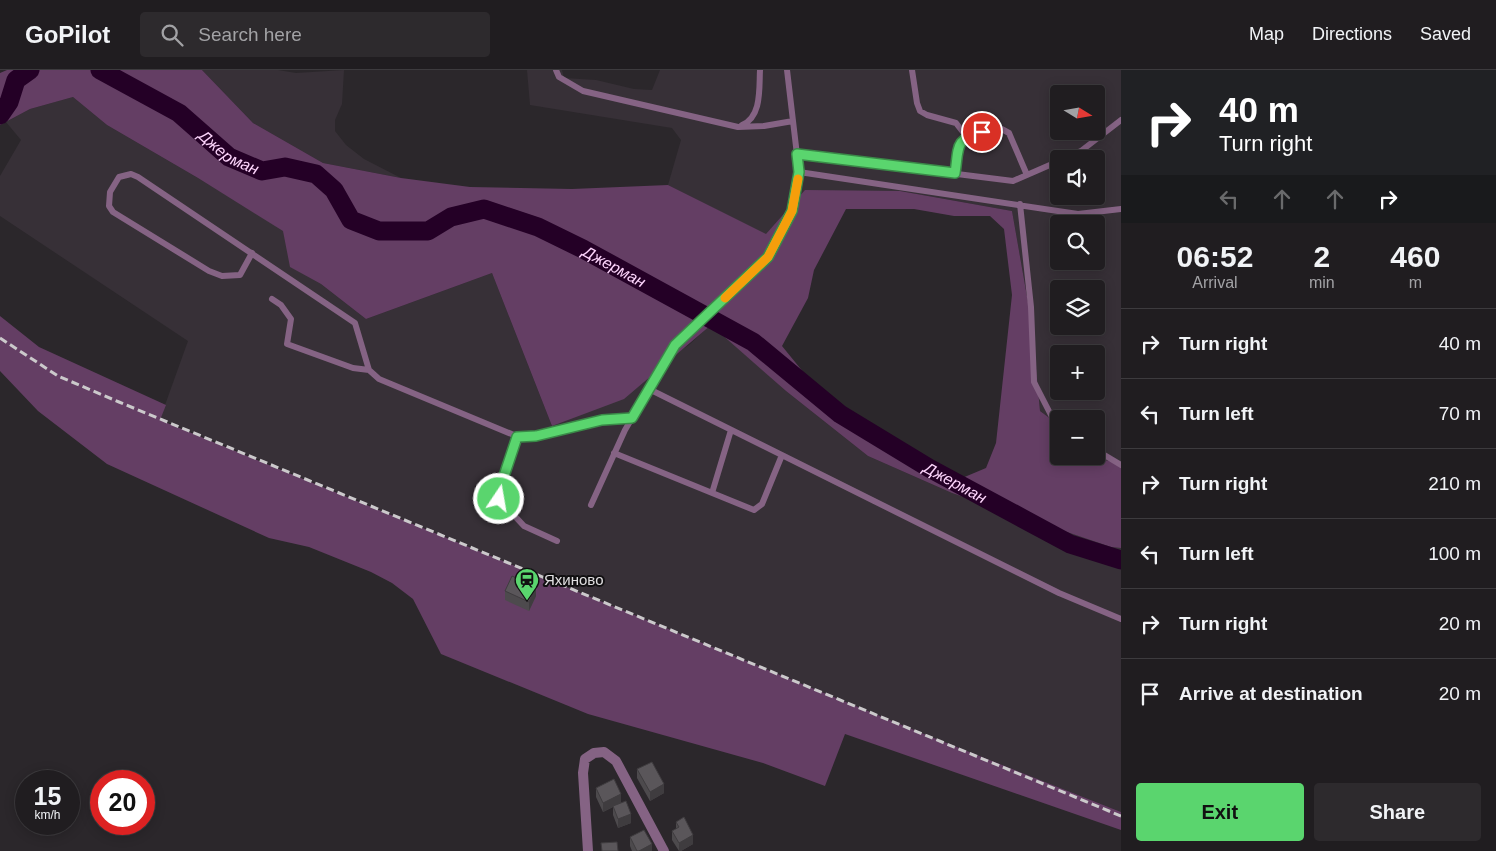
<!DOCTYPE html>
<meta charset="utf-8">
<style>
:root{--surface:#201d20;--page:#2d2a2d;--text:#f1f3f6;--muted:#a2a2a5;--line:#3d3b3e;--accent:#5ad56e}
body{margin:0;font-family:Arial,sans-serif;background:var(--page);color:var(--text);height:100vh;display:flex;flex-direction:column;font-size:19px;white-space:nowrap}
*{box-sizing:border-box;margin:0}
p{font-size:16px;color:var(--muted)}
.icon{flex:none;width:28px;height:28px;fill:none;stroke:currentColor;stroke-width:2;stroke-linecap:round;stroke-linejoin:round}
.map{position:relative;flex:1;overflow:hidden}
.side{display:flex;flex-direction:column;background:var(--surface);width:375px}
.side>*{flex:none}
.top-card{background:#202124;color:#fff;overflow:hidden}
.needle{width:32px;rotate:101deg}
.buttons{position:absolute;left:1050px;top:15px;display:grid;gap:10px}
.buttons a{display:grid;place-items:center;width:55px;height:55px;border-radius:5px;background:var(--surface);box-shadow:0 2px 12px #0003,0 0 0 1px var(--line);font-size:25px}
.speed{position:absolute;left:15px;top:700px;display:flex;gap:10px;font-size:25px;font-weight:700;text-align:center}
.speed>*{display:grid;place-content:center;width:65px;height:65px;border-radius:50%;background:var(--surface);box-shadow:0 2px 12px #0003,0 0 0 1px var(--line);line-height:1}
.speed small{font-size:12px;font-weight:400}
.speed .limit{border:8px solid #d22;background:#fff;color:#111}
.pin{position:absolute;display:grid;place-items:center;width:42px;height:42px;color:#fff;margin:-21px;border:2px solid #fff;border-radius:50%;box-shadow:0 1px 5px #0007}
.me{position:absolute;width:55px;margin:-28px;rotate:12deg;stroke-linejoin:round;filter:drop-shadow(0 0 4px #0008)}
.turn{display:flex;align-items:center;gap:18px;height:105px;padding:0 15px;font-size:22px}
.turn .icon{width:65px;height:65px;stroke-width:2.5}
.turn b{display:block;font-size:35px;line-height:42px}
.lanes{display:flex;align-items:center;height:48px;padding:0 15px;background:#0003;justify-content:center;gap:25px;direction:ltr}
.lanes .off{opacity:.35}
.eta{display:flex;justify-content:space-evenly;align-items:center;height:85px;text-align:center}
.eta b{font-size:30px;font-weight:600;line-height:35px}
.cta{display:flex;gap:10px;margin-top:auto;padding:10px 15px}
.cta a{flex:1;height:58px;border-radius:5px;background:var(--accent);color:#111;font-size:20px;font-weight:600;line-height:58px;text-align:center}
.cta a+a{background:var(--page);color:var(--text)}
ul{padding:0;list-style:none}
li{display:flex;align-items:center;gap:15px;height:70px;padding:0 15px;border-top:1px solid var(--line)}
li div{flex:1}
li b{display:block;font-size:19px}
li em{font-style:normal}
header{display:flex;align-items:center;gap:30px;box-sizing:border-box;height:70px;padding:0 25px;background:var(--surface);border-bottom:1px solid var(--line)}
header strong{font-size:24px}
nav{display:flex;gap:28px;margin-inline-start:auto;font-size:18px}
.search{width:350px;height:45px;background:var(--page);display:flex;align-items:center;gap:12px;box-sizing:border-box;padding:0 18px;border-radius:5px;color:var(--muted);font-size:19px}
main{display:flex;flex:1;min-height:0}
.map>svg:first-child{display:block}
.built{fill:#373037;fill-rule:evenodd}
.green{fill:#643e64;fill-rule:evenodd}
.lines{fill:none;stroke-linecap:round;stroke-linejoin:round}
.river{stroke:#240026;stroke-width:19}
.lane{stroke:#856384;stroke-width:6}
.street{stroke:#856384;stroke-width:10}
.rail{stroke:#cbc9cb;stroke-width:3;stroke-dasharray:8 4;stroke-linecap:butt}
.wall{fill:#4d4a4d}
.shaded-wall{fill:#3f3c3f}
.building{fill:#5a565a;stroke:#3f3c3f}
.route-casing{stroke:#3a8a48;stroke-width:12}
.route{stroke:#5ad56e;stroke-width:9}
.slow{stroke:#f59e0b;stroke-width:9}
.labels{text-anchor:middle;stroke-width:4;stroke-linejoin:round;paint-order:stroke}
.poi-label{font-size:15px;fill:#e0dee0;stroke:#121012;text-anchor:start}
.water-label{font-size:16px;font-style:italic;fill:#fed5fd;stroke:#121012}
</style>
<header>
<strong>GoPilot</strong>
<div class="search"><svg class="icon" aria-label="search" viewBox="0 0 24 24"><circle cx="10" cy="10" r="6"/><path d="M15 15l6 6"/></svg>Search here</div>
<nav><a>Map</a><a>Directions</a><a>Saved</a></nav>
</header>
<main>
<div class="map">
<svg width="1121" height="781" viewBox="0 0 1121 781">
<rect width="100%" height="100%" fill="#2b272b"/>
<path class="built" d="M202 0H278L296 3 344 0 342 34 335 50V61L346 75 364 89 401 108 323 93 253 53Z
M527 0H562L564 8 596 10 634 19 652 20 660 0H1121V394L1101 389 1096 385V349H1059V355L1040 341 1032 255 1012 141 900 121 766 165 668 115 681 70 672 58 530 35ZM1059 24H1096V61H1059ZM1059 89H1096V126H1059ZM1059 154H1096V191H1059ZM1059 219H1096V256H1059ZM1059 284H1096V321H1059Z
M73 27 107 55 198 108 284 161 291 197 321 214 366 249 492 203 552 356 689 275 711 254 786 321 868 386 952 423 1111 477 1121 478V742L919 662 160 349 188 271 0 146V106L21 70 6 52 30 39Z"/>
<path class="green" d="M7 0H202L253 53 323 93 401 108 470 117 572 119 668 115 766 164 805 120 900 121 1012 141 1032 255 1040 341 1059 355V386L1096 385 1101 389 1121 394V478L1111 477 952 423 868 386 786 321 711 255 624 329 552 356 492 203 366 249 321 214 290 197 283 161 198 108 107 55 73 27 30 39 0 55V3ZM846 139H914L954 146H990L1004 159 1012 225 996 373 986 398 955 411 850 345 804 303 782 276 808 228 814 200Z
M0 246 39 277 166 335 160 350 919 662 1121 742V760L845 664 825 716 763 693 588 644 441 584 413 529 392 513 371 502 309 477 269 468 107 394 38 341 0 301Z"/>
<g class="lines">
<g class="river">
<path id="s1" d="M100 0 179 43 229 87 262 101 285 97 316 104 334 120 351 150 379 161H428L451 147 484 139 538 157 583 179 753 272 840 344 929 398 1070 474 1121 490"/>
<path d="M0 45 9 32 16 10 30 0"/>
</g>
<path class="lane" d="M556 0 559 7 583 21 738 57 764 56 793 51
M912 0 917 33 920 41 927 45 956 53 966 66
M742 55C762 47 759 18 760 0
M797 84 1013 111 1059 91
M1063 89 1081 81 1121 50
M799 102 1078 144 1121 139
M955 103C961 64 961 67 998 57L1009 63 1027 105
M1020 134 1031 237 1034 312 1053 349 1059 353
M252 183 240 205 222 206 209 201 113 142 109 136 110 122 119 107 131 104 138 107 355 253 369 300 379 309 521 368 602 350 632 348
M272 229 281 235 291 249 287 274 353 298 369 300
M649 319 1059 523 1121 549
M517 367 502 412 499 429 524 456 557 471
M1096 380 1121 395
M614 383 754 440 762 434 782 385
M712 423 731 360
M591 435 625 360 675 275 768 187 792 141 799 102 787 0"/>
<path class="street" d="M588 781 583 703 585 689 594 683 604 682 616 691 664 781"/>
<path class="rail" d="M0 268 58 306 119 332 1121 746"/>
</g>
<path class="wall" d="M505 521 536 526 529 541 505 530Z
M637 699 664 723 650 731 637 708Z
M596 718 621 733 631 753 618 758 613 745V737L603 742 596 727Z
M676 752 693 774 681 781H679L672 770V761L676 759Z
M630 767 652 781H632L630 776Z"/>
<path class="shaded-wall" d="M536 517V526L529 541V532Z
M664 714V723L650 731V722Z
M621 724V733L603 742V733Z
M631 744V753L618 758V749Z
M693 765V774L681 781H679V773Z
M652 774V781H639Z"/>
<path class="building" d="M512 506 536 517 529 532 505 521Z
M652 692 664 714 650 722 637 699Z
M614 709 621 724 603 733 596 718Z
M626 731 631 744 618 749 613 736Z
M684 747 693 765 679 773 672 761 679 757 676 752Z
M644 760 652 774 639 781H637L630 767Z
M617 772 618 781H602L601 773Z"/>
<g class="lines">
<g class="route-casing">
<path id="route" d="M499 429 502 412 517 367 536 366 602 350 632 348 675 275 768 187 792 141 799 102 797 84 955 103C959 78 954 69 982 62"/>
</g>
<use href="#route" class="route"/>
<path class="slow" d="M725 228 768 187 792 141 798 109"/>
</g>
<defs>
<g id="station-pin" transform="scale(1.25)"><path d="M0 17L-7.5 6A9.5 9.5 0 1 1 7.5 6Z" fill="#5ad56e" stroke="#121012"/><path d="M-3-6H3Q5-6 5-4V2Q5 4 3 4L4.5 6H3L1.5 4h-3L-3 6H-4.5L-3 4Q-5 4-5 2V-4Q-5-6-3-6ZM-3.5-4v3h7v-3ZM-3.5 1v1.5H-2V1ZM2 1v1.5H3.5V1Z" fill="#111"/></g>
</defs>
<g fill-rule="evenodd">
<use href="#station-pin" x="527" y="510"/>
</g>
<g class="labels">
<g class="poi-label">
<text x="544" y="515">Яхиново</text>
</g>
<g class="water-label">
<text dy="6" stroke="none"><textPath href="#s1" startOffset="154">Джерман</textPath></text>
<text dy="6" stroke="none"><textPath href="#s1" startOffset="589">Джерман</textPath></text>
<text dy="6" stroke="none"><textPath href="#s1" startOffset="994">Джерман</textPath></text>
</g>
</g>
</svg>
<div class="buttons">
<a><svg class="needle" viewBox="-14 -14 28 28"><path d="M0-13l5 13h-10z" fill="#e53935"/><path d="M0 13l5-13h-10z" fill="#a2a2a5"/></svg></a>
<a><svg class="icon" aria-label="sound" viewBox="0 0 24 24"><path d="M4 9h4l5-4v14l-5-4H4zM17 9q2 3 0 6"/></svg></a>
<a><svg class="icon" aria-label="search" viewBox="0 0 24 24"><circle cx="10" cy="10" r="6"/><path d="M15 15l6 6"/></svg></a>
<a><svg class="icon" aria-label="layers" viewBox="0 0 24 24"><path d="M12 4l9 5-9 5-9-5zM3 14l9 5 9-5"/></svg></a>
<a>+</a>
<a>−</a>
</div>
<div class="speed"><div>15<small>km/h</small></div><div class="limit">20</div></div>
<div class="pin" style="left:982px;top:62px;background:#d93025"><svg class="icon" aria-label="arrive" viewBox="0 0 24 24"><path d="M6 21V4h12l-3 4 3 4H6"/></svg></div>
<svg class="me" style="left:499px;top:429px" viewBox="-20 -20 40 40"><circle r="17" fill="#5ad56e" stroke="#fff" stroke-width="3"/><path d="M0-11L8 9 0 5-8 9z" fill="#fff"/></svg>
</div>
<section class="side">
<div class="top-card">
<div class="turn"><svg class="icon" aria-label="right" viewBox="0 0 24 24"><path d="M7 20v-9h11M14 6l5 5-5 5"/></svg><div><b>40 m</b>Turn right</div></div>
<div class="lanes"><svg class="icon off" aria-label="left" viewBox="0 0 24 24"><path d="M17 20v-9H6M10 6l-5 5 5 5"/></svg><svg class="icon off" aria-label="ahead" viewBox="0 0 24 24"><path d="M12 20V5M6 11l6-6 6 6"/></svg><svg class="icon off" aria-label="ahead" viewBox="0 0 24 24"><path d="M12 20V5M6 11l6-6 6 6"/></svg><svg class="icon" aria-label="right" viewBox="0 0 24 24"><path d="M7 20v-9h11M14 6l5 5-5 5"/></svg></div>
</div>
<div class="eta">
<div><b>06:52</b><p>Arrival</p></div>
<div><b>2</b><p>min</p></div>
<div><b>460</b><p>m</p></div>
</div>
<ul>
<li><svg class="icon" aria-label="right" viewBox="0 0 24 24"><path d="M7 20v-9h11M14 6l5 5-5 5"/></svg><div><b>Turn right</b></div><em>40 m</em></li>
<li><svg class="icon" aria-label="left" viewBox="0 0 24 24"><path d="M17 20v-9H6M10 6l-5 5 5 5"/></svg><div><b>Turn left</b></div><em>70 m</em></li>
<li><svg class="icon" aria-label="right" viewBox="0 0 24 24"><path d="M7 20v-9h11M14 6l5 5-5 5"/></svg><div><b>Turn right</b></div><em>210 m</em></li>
<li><svg class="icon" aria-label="left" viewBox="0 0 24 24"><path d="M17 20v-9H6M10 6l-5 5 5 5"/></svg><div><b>Turn left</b></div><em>100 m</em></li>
<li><svg class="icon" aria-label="right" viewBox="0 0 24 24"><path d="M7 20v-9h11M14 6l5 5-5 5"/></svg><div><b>Turn right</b></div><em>20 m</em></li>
<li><svg class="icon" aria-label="arrive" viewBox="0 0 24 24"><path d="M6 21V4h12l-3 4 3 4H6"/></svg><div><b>Arrive at destination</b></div><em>20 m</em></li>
</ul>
<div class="cta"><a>Exit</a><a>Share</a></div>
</section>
</main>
